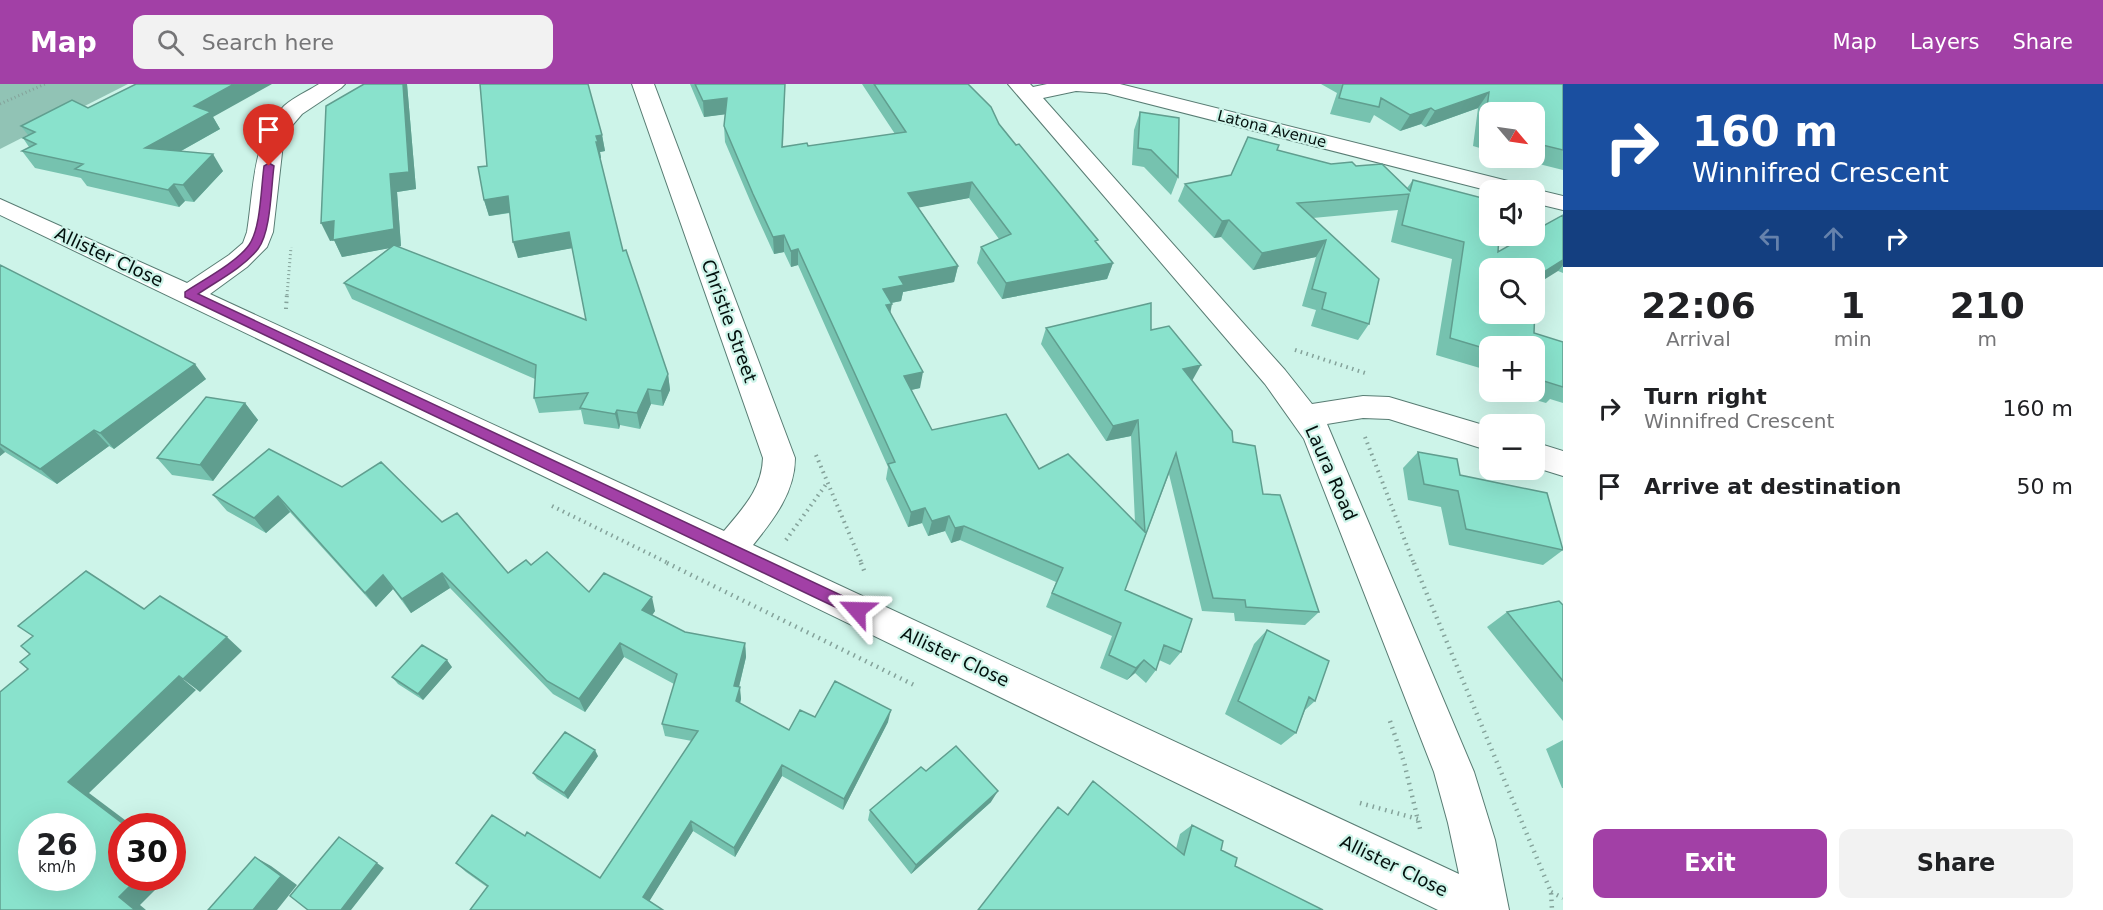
<!DOCTYPE html>
<meta charset="utf-8">
<style>
:root{--surface:#fff;--page:#f2f2f2;--text:#202124;--muted:#757577;--accent:#a240a6}
body{margin:0;font-family:"DejaVu Sans",sans-serif;background:var(--page);color:var(--text);height:100vh;display:flex;flex-direction:column;font-size:22px;white-space:nowrap}
*{box-sizing:border-box;margin:0}
p{font-size:20px;color:var(--muted)}
.icon{flex:none;width:33px;height:33px;fill:none;stroke:currentColor;stroke-width:2;stroke-linecap:round;stroke-linejoin:round}
.map{position:relative;flex:1;overflow:hidden}
.panel{display:flex;flex-direction:column;background:var(--surface);width:540px}
.panel>*{flex:none}
.hud{background:#1a4fa0;color:#fff;overflow:hidden}
.needle{width:39px;rotate:119deg}
.fabs{position:absolute;left:1479px;top:18px;display:grid;gap:12px}
.fabs a{display:grid;place-items:center;width:66px;height:66px;border-radius:12px;background:var(--surface);box-shadow:0 6px 24px #0002;font-size:30px}
.speed{position:absolute;left:18px;top:729px;display:flex;gap:12px;font-size:30px;font-weight:700;text-align:center}
.speed>*{display:grid;place-content:center;width:78px;height:78px;border-radius:50%;background:var(--surface);box-shadow:0 6px 24px #0002;line-height:1}
.speed small{font-size:15px;font-weight:400}
.speed .limit{border:9px solid #d22;background:#fff;color:#111}
.pin{position:absolute;display:grid;place-items:center;width:51px;height:51px;color:#fff;margin:-62px -26px;border-radius:50% 50% 50% 0;rotate:-45deg;box-shadow:0 0 6px #0007}
.pin .icon{rotate:45deg}
.me{position:absolute;width:66px;margin:-33px;rotate:295deg;stroke-linejoin:round;filter:drop-shadow(0 0 4px #0008)}
.turn{display:flex;align-items:center;gap:21px;height:126px;padding:0 30px;font-size:27px}
.turn .icon{width:78px;height:78px;stroke-width:2.5}
.turn b{display:block;font-size:42px;line-height:51px}
.lanes{display:flex;align-items:center;height:57px;padding:0 30px;background:#0003;justify-content:center;gap:30px;direction:ltr}
.lanes .off{opacity:.35}
.eta{display:flex;justify-content:space-evenly;align-items:center;height:102px;text-align:center}
.eta b{font-size:36px;font-weight:700;line-height:42px}
.primary-button{display:flex;gap:12px;margin-top:auto;padding:12px 30px}
.primary-button a{flex:1;height:69px;border-radius:12px;background:var(--accent);color:#fff;font-size:24px;font-weight:700;line-height:69px;text-align:center}
.primary-button a+a{background:var(--page);color:var(--text)}
ul{padding:0;list-style:none}
li{display:flex;align-items:center;gap:18px;height:78px;padding:0 30px}
li div{flex:1}
li b{display:block;font-size:22px}
li em{font-style:normal}
header{display:flex;align-items:center;gap:36px;box-sizing:border-box;height:84px;padding:0 30px;background:var(--accent);color:#fff}
header strong{font-size:28px}
nav{display:flex;gap:33px;margin-inline-start:auto;font-size:21px}
.search{width:420px;height:54px;background:var(--page);display:flex;align-items:center;gap:15px;box-sizing:border-box;padding:0 21px;border-radius:12px;color:var(--muted);font-size:22px}
main{display:flex;flex:1;min-height:0}
.map>svg:first-child{display:block}
.green{fill:#91c3b5}
.lines{fill:none;stroke-linecap:round;stroke-linejoin:round}
.street-casing{stroke:#587c73;stroke-width:2}
.path-far2{stroke:#84a29a;stroke-width:3;stroke-dasharray:1 3;stroke-linecap:butt}
.path-far1{stroke:#84a29a;stroke-width:4;stroke-dasharray:1.5 4.5;stroke-linecap:butt}
.path{stroke:#84a29a;stroke-width:4.5;stroke-dasharray:1.5 5;stroke-linecap:butt}
.street{fill:#fff;fill-rule:evenodd}
.wall{fill:#76c2af}
.shaded-wall{fill:#609e8f}
.building{fill:#89e2cc;stroke:#609e8f;stroke-width:1.5;fill-rule:evenodd}
.route{fill:#a240a6;stroke:#692a6c;stroke-width:1.5}
.labels{text-anchor:middle;stroke-width:4.5;stroke-linejoin:round;paint-order:stroke}
.far-street-label{font-size:15px;fill:#03100d;stroke:#cdf4e9}
.street-label{font-size:18px;fill:#03100d;stroke:#cdf4e9}
</style>
<header>
<strong>Map</strong>
<div class="search"><svg class="icon" aria-label="search" viewBox="0 0 24 24"><circle cx="10" cy="10" r="6"/><path d="M15 15l6 6"/></svg>Search here</div>
<nav><a>Map</a><a>Layers</a><a>Share</a></nav>
</header>
<main>
<div class="map">
<svg width="1563" height="826" viewBox="0 0 1563 826">
<rect width="100%" height="100%" fill="#cdf4e9"/>
<path class="green" d="M0 0H128L0 65Z"/>
<g class="lines">
<g class="street-casing">
<path id="street" d="M319 0H345L341 4 302 30 290 44 283 60 273 148 267 163 247 183 210 210 724 447C743 424 762 405 763 374L632 0H654L795 374C795 408 774 435 753 461L1459 790 1448 739 1434 688 1304 355 1265 300 1008 0H1030L1033 3 1047 0H1120L1524 101 1527 106 1534 105 1563 112V126L1534 119V106L1490 107 1106 9 1076 7 1043 14 1285 286 1312 320 1363 312 1389 313 1490 343V367L1389 335 1363 334 1327 340 1474 688 1495 756 1509 826H1438L718 476 0 131V115L187 199 229 171 243 159 247 148C254 105 252 55 284 22 294 13 308 7 319 0Z
M1534 358 1563 367V392L1534 383Z"/>
</g>
<path class="path-far2" d="M0 20 45 0
M287 211 291 163"/>
<path class="path-far1" d="M286 225 287 209
M1295 266 1368 290
M1506 335 1522 340
M1365 353 1414 480
M816 371 862 480
M552 422 670 480
M786 456 827 399"/>
<path class="path" d="M667 479 916 602
M861 479 866 491
M1414 479 1551 808 1552 826
M1390 637 1404 678 1421 749
M1360 719 1418 735
M1551 808 1563 814"/>
<use href="#street" class="street"/>
</g>
<path class="wall" d="M364 0H407L416 105 397 108 401 162 399 163 586 236 572 164 518 174 510 129 489 132 484 116 487 82 602 51 605 67 600 68 601 74H600L623 167 668 290 670 306 663 322 651 320 640 345 620 341 619 345 584 340 581 326 539 329 534 314 535 295 352 215 344 199 389 164 342 173 334 156 330 157Z
M690 0H785L783 63 808 62 895 50 862 0H968L999 40 1113 179 1107 195 1002 215 977 179 981 163 999 155 969 114 918 123 958 182 954 198 903 208 901 217 891 219 890 229 920 304 911 306 932 346 1039 385 1135 438 1131 352 1106 357 1041 260 1046 244 1151 246 1192 297 1233 358 1263 410 1319 528 1305 541 1235 537 1234 529 1202 527 1169 390 1125 506 1181 568 1170 581 1159 576 1156 586 1146 599 1135 589 1127 596 1100 584 1112 552 1046 523 1056 498 960 456 951 459 945 447 928 452 922 439 908 443 886 395 888 383 798 181 791 183 784 168 774 170 754 126 725 58 724 42 725 30 704 33Z
M1321 0H1563V86L1515 74H1534V28H1490V67L1473 62 1478 24 1425 43 1421 40 1400 47 1374 31 1370 39 1330 30 1337 9Z
M88 24 213 33 220 45 181 67 223 87 194 118 185 117 179 123 87 102 81 94 35 84 22 67 29 63 23 54 28 51 21 42Z
M1140 28 1178 93 1171 111 1144 83 1132 81 1134 46Z
M1277 66 1331 80 1356 82 1407 104 1413 96 1498 168 1563 131V189L1558 187 1490 184 1534 249 1563 258V319L1550 315 1546 319 1516 310V308H1534V262H1490V287L1436 271 1452 175 1391 158 1398 126 1313 134 1369 240 1358 256 1311 242 1316 226 1302 222 1316 173 1253 186 1221 153 1214 154 1178 117 1185 100 1231 91Z
M0 181 206 295 114 365 109 362 57 400 5 368 0 372Z
M245 319 258 336 213 397 172 391 157 374Z
M1418 368 1460 391 1563 466 1543 481 1449 461 1441 423 1408 416 1403 384Z
M342 403 442 438 508 489 531 481 589 508 655 527 652 531 685 548 745 559 746 573 739 603 741 615 740 620 789 646 815 633 888 638 843 726 782 692 735 773 693 747 649 817 487 803 466 788 456 779 525 752 600 794 692 657 665 652 662 640 674 600 624 573 585 628 553 610 450 504 411 529 393 505 376 523 290 428 266 449 227 427 213 411Z
M1563 521V637L1487 543 1507 528Z
M1267 546 1315 617 1305 626 1296 649 1281 661 1225 630 1254 560Z
M452 583 423 616 398 600 392 593Z
M1563 656V704H1562L1546 665Z
M598 672 568 715 537 695 533 689Z
M926 687 991 718 911 790 868 736 870 726Z
M1093 697 1176 765 1180 750 1192 741 1221 766 978 826 1067 731Z"/>
<path class="shaded-wall" d="M234 0H272L213 33 220 45 156 81 145 64 194 22Z
M403 0H407L416 105 397 108 401 162 342 173 334 156 330 157 321 139 334 137 390 90Z
M1489 8 1478 24 1425 43 1435 27Z
M727 14 728 30 704 33 703 17Z
M1431 24 1421 40 1400 47 1410 31Z
M602 51 605 67 600 68 601 74H599L596 58V52Z
M213 70 223 87 194 118 183 101Z
M972 98 969 114 906 126 908 109Z
M174 100 185 117 179 123 168 106Z
M508 112 513 128 489 132 484 116Z
M1229 136 1221 153 1214 154 1222 137Z
M569 148 573 164 518 174 513 158Z
M784 151V168L774 170 773 153Z
M1326 156 1316 173 1253 186 1262 169Z
M798 165V181L791 183V167Z
M1563 176V181L1558 187 1534 202 1536 193Z
M1113 179 1107 195 1002 215 1006 199Z
M958 182 954 198 903 208 901 217 881 221 883 205 899 193Z
M892 220 889 236 886 221Z
M195 280 206 295 114 365 100 349Z
M1201 281 1192 297 1183 285Z
M923 288 920 304 902 308 904 292Z
M668 290 670 306 663 322 661 307Z
M648 305 651 320 640 345 637 329Z
M245 319 258 336 213 397 200 381Z
M617 326 620 341 619 345 615 330Z
M1138 336 1131 352 1106 357 1113 342Z
M94 346 109 362 57 400 40 385Z
M0 363 5 368 0 372Z
M278 412 290 428 266 449 254 434Z
M925 424 922 439 908 443 911 428Z
M949 432 945 447 928 452 932 437Z
M964 442 960 456 951 459 955 444Z
M442 489 450 504 411 529 402 515Z
M383 491 393 505 376 523 365 509Z
M652 513 655 527 646 540 642 526Z
M227 553 242 567 200 608 183 595Z
M620 559 624 573 585 628 579 615Z
M745 559 746 573 736 615 734 602Z
M447 576 452 583 423 616 418 610Z
M1144 576 1135 589 1127 596 1136 584Z
M179 592 196 606 89 709 133 742H126L68 698Z
M740 603 741 615 737 630 736 617Z
M891 626 888 638 843 726 844 715Z
M595 666 598 672 568 715 564 709Z
M782 681V692L735 773 734 764Z
M998 707 991 718 911 790 916 781Z
M691 737 693 747 647 821 643 813Z
M172 772 181 779 172 787Z
M255 773 271 782 297 801 277 826H253Z
M377 779 384 784 351 826H341Z
M138 794H167L140 821 146 826H135L119 813Z"/>
<path class="building" d="M136 0H234L194 22 211 28 145 64 213 70 183 101 174 100 168 106 75 85 83 80 22 67 36 60 23 54 35 48 21 42 72 16 88 24Z
M364 0H403L409 88 390 90 394 145 333 156 334 137 321 139 326 22Z
M480 0H588L602 51 596 52 598 58H596L623 167 626 166 668 290 661 307 648 305 637 329 617 326 615 330 580 324 588 309 534 314 536 281 344 199 394 161 586 236 569 148 513 158 508 112 484 116 478 83 487 82Z
M695 0H785L782 63 807 59 808 62 906 48 874 0H968L991 23 999 40 1016 61 1019 60 1098 156 1095 157 1113 179 1006 199 981 163 1011 150 972 98 908 109 958 182 899 193 904 201 883 205 892 220 886 221 923 288 904 292 932 346 1006 330 1039 385 1068 370 1145 448 1138 336 1113 342 1046 244 1151 219V246L1169 242 1201 281 1183 285 1232 347 1233 358 1255 362 1263 410 1280 411 1319 528 1246 523 1245 516 1213 514 1176 369 1125 506 1192 535 1181 568 1164 561 1156 586 1144 576 1136 584 1109 571 1121 539 1052 509 1063 484 964 442 955 444 949 432 932 437 925 424 911 428 888 380 895 378 798 165 791 167 784 151 773 153 753 110 724 42 727 14 703 17Z
M1343 0H1563V66L1534 59V28H1490V48L1484 46 1489 8 1435 27 1431 24 1410 31 1381 14 1379 23 1339 14Z
M1140 28 1179 34 1178 93 1151 66 1138 64Z
M1248 53 1279 61 1277 66 1331 80 1352 78 1356 82 1382 80 1410 107 1413 96 1490 116V152H1499L1498 168 1526 152H1534V147L1563 131V176L1536 193 1535 220 1534 184H1490V230H1534L1535 224 1534 249 1563 258V303L1534 294V262H1490V266L1450 254 1464 158 1402 141 1409 110 1297 119 1379 195 1369 240 1322 225 1326 209 1312 205 1326 156 1262 169 1229 136 1222 137 1185 100 1231 91Z
M0 181 195 280 100 349 94 346 40 385 0 360Z
M206 313 245 319 200 381 157 374Z
M269 365 342 403 381 378 442 438 457 429 508 489 526 476 531 481 547 468 589 508 604 489 652 513 642 526 685 548 745 559 734 602 740 603 736 617 789 646 800 626 815 633 835 597 891 626 844 715 782 681 734 764 691 737 643 813 663 826H470L488 802 456 779 492 731 525 752 527 748 600 794 698 647 662 640 677 590 620 559 579 615 547 597 442 489 402 515 383 491 365 509 278 412 254 434 213 411Z
M1418 368 1457 375 1460 391 1547 409 1563 466 1466 445 1458 407 1424 400Z
M86 487 144 525 160 512 227 553 183 595 179 592 68 698 126 742H122V794H138L119 813 135 826H0V608L28 585 20 578 30 570 21 562 33 552 18 542ZM32 742H82V794H32Z
M1559 517 1563 521V597L1507 528Z
M1267 546 1329 577 1315 617 1309 613 1296 649 1238 617Z
M422 561 447 576 418 610 392 593Z
M565 648 595 666 564 709 533 689Z
M956 662 998 707 916 781 870 726 921 683 926 687Z
M1093 697 1184 771 1192 741 1223 757 1221 766 1237 774 1235 782 1323 826H978L1058 723 1068 731Z
M339 753 377 779 341 826H308L290 812Z
M255 773 281 792 253 826H208Z"/>
<path class="route" d="M269 79 274 82C271 104 271 148 258 165 243 184 217 197 198 210L862 521 864 526 862 531 857 533 852 531 185 213V208C203 196 237 178 249 161 261 144 261 103 264 82Z"/>
<g class="labels">
<g class="far-street-label">
<text transform="translate(1272 45) rotate(14)" y="5">Latona Avenue</text>
</g>
<g class="street-label">
<text transform="translate(109 173) rotate(25)" y="6">Allister Close</text>
<text transform="translate(729 237) rotate(70)" y="6">Christie Street</text>
<text transform="translate(1331 389) rotate(66)" y="6">Laura Road</text>
<text transform="translate(955 573) rotate(25)" y="6">Allister Close</text>
<text transform="translate(1394 782) rotate(26)" y="6">Allister Close</text>
</g>
</g>
</svg>
<div class="fabs">
<a><svg class="needle" viewBox="-14 -14 28 28"><path d="M0-13l5 13h-10z" fill="#e53935"/><path d="M0 13l5-13h-10z" fill="#757577"/></svg></a>
<a><svg class="icon" aria-label="sound" viewBox="0 0 24 24"><path d="M4 9h4l5-4v14l-5-4H4zM17 9q2 3 0 6"/></svg></a>
<a><svg class="icon" aria-label="search" viewBox="0 0 24 24"><circle cx="10" cy="10" r="6"/><path d="M15 15l6 6"/></svg></a>
<a>+</a>
<a>−</a>
</div>
<div class="speed"><div>26<small>km/h</small></div><div class="limit">30</div></div>
<div class="pin" style="left:269px;top:82px;background:#d93025"><svg class="icon" aria-label="arrive" viewBox="0 0 24 24"><path d="M6 21V4h12l-3 4 3 4H6"/></svg></div>
<svg class="me" style="left:857px;top:526px" viewBox="-20 -20 40 40"><path d="M0-17L14 15 0 8-14 15z" fill="#a240a6" stroke="#fff" stroke-width="4"/></svg>
</div>
<section class="panel">
<div class="hud">
<div class="turn"><svg class="icon" aria-label="right" viewBox="0 0 24 24"><path d="M7 20v-9h11M14 6l5 5-5 5"/></svg><div><b>160 m</b>Winnifred Crescent</div></div>
<div class="lanes"><svg class="icon off" aria-label="left" viewBox="0 0 24 24"><path d="M17 20v-9H6M10 6l-5 5 5 5"/></svg><svg class="icon off" aria-label="ahead" viewBox="0 0 24 24"><path d="M12 20V5M6 11l6-6 6 6"/></svg><svg class="icon" aria-label="right" viewBox="0 0 24 24"><path d="M7 20v-9h11M14 6l5 5-5 5"/></svg></div>
</div>
<div class="eta">
<div><b>22:06</b><p>Arrival</p></div>
<div><b>1</b><p>min</p></div>
<div><b>210</b><p>m</p></div>
</div>
<ul>
<li><svg class="icon" aria-label="right" viewBox="0 0 24 24"><path d="M7 20v-9h11M14 6l5 5-5 5"/></svg><div><b>Turn right</b><p>Winnifred Crescent</p></div><em>160 m</em></li>
<li><svg class="icon" aria-label="arrive" viewBox="0 0 24 24"><path d="M6 21V4h12l-3 4 3 4H6"/></svg><div><b>Arrive at destination</b></div><em>50 m</em></li>
</ul>
<div class="primary-button"><a>Exit</a><a>Share</a></div>
</section>
</main>
